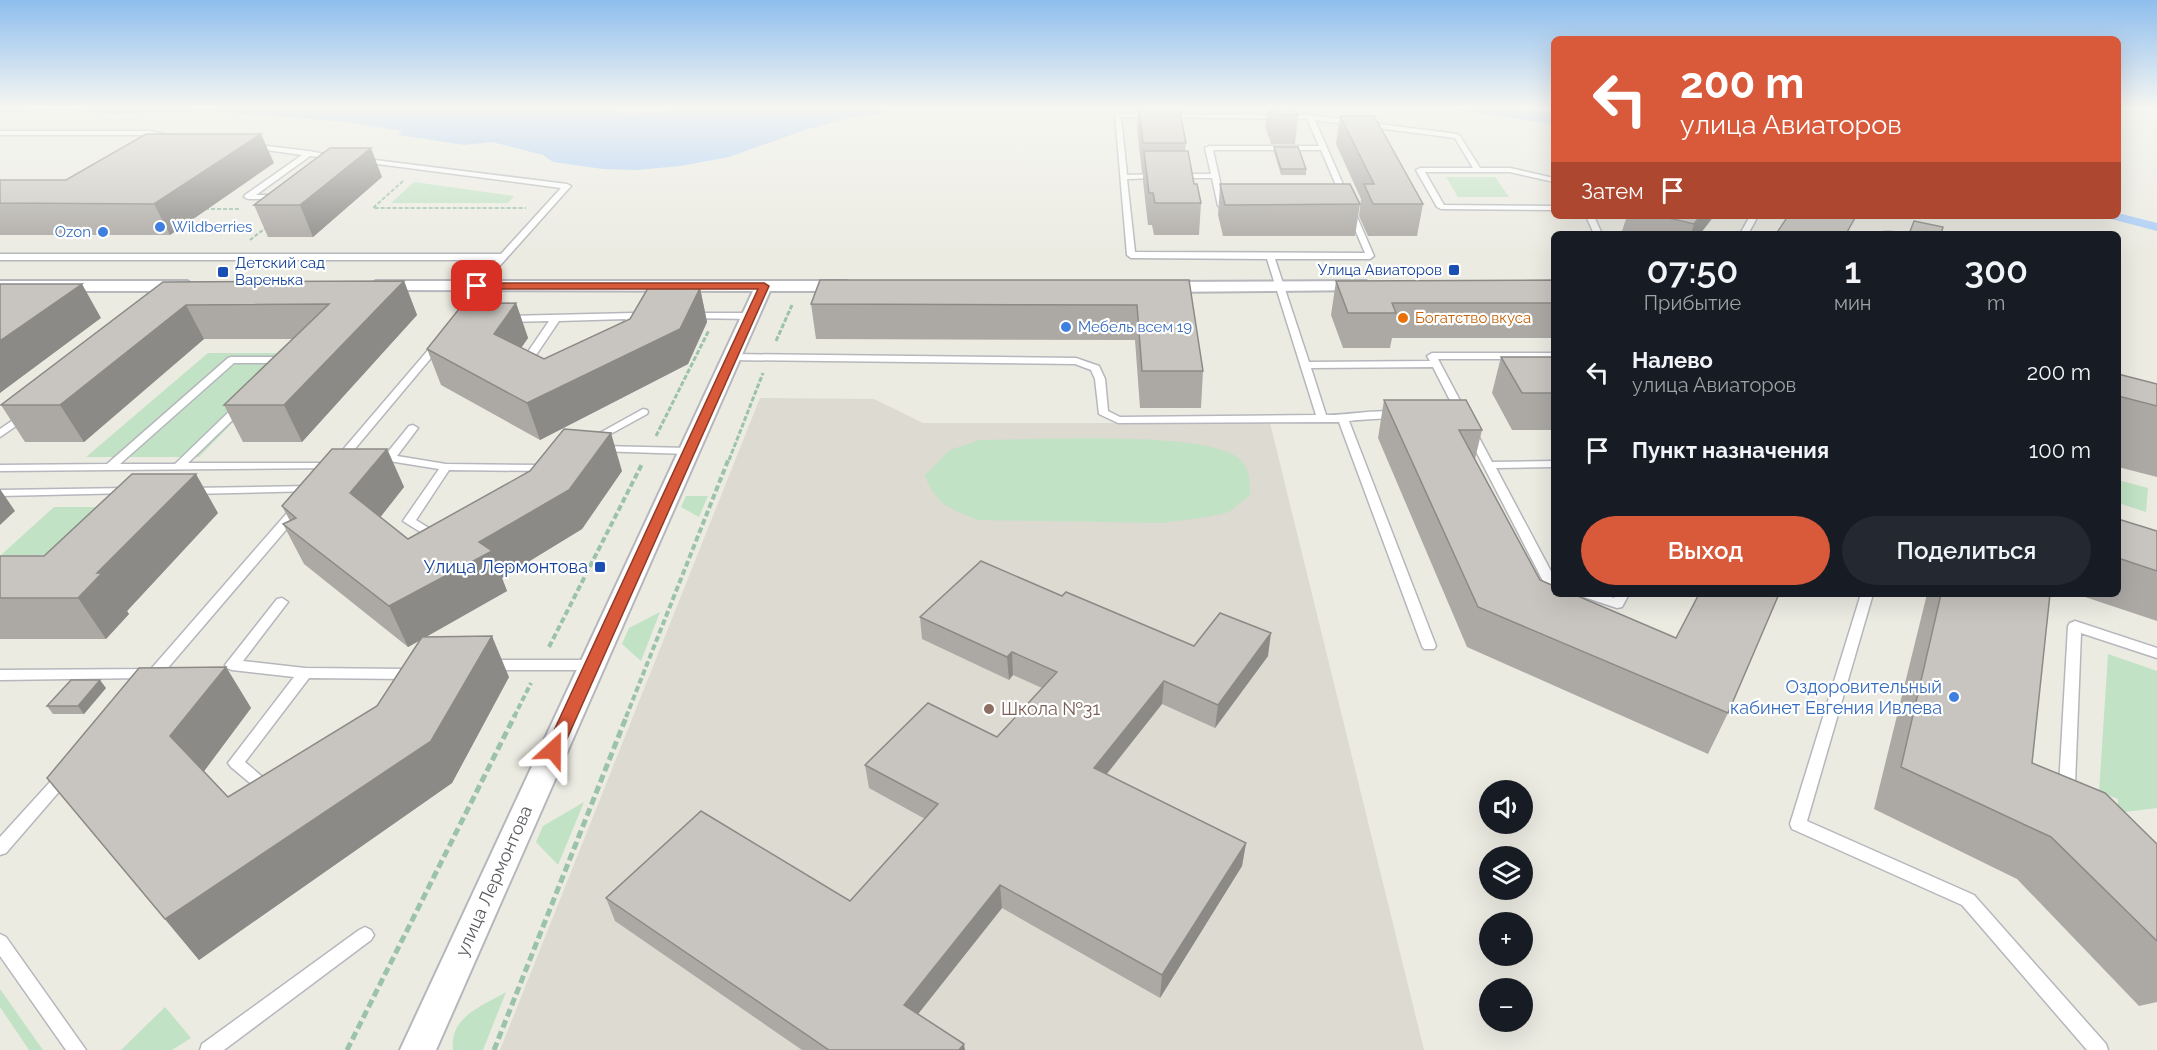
<!DOCTYPE html>
<html lang="ru">
<meta charset="utf-8">
<style>
:root{--surface:#171b24;--page:#242831;--text:#f1f3f6;--muted:#9ea1a6;--accent:#d9593b}
body{margin:0;font-family:Raleway,sans-serif;background:var(--page);color:var(--text);height:100vh;display:flex;flex-direction:column;font-size:22px;white-space:nowrap}
*{box-sizing:border-box;margin:0}
p{font-size:20px;color:var(--muted)}
.icon{flex:none;width:33px;height:33px;fill:none;stroke:currentColor;stroke-width:2;stroke-linecap:round;stroke-linejoin:round}
.map{position:relative;flex:1;overflow:hidden}
.panel{position:absolute;left:1551px;top:231px;width:570px;height:366px;display:flex;flex-direction:column;background:var(--surface);border-radius:9px;box-shadow:0 6px 24px #0002}
.panel>*{flex:none}
.guide{position:absolute;left:1551px;top:36px;width:570px;height:183px;border-radius:9px;box-shadow:0 6px 24px #0002;background:#d9593b;color:#fff;overflow:hidden}
.buttons{position:absolute;left:1479px;top:780px;display:grid;gap:12px}
.buttons a{display:grid;place-items:center;width:54px;height:54px;border-radius:50%;background:var(--surface);box-shadow:0 6px 24px #0002;font-size:30px}
.pin{position:absolute;display:grid;place-items:center;width:51px;height:51px;color:#fff;margin:-26px;border-radius:12px;box-shadow:0 3px 9px #0006}
.me{position:absolute;width:66px;margin:-33px;rotate:24deg;stroke-linejoin:round;filter:drop-shadow(0 0 4px #0008)}
.turn{display:flex;align-items:center;gap:21px;height:126px;padding:0 30px;font-size:27px}
.turn .icon{width:78px;height:78px;stroke-width:2.5}
.turn b{display:block;font-size:42px;line-height:51px}
.then{display:flex;align-items:center;height:57px;padding:0 30px;background:#0003;gap:12px;font-size:22px}
.eta{display:flex;justify-content:space-evenly;align-items:center;height:102px;text-align:center}
.eta b{font-size:36px;font-weight:600;line-height:42px}
.button{display:flex;gap:12px;margin-top:auto;padding:12px 30px}
.button a{flex:1;height:69px;border-radius:36px;background:var(--accent);color:#fff;font-size:24px;font-weight:600;line-height:69px;text-align:center}
.button a+a{background:var(--page);color:var(--text)}
ul{padding:0;list-style:none}
li{display:flex;align-items:center;gap:18px;height:78px;padding:0 30px}
li div{flex:1}
li b{display:block;font-size:22px}
li em{font-style:normal}
.map>svg:first-child{display:block}
.education{fill:#dcdad1}
.green{fill:#c1e2c4}
.water{fill:#a7ccf7}
.lines{fill:none;stroke-linecap:round;stroke-linejoin:round}
.service-casing{stroke:#b5b7bc;stroke-width:3}
.minor-casing{stroke:#b5b7bc;stroke-width:4}
.path-far3{stroke:#9bc2aa;stroke-width:2;stroke-dasharray:4 2;stroke-linecap:butt}
.path-far2{stroke:#9bc2aa;stroke-width:3;stroke-dasharray:5 2;stroke-linecap:butt}
.path-far1{stroke:#9bc2aa;stroke-width:4;stroke-dasharray:6 3;stroke-linecap:butt}
.path{stroke:#9bc2aa;stroke-width:5;stroke-dasharray:8 4;stroke-linecap:butt}
.service{fill:#fff;fill-rule:evenodd}
.minor{fill:#fff;fill-rule:evenodd}
.wall{fill:#aca9a5}
.shaded-wall{fill:#8c8a86}
.building{fill:#c8c5c0;stroke:#8c8a86;stroke-width:1.5}
.route{fill:#d9593b;stroke:#8d3a26;stroke-width:1.5}
.shop-dot{fill:#3f7fe0;stroke:#fff;stroke-width:2}
.transit-dot{fill:#1a4fb4;stroke:#fff;stroke-width:2}
.food-dot{fill:#e8710a;stroke:#fff;stroke-width:2}
.education-dot{fill:#8d6e63;stroke:#fff;stroke-width:2}
.labels{text-anchor:middle;stroke-width:4.5;stroke-linejoin:round;paint-order:stroke}
.far-shop-label{font-size:15px;fill:#366cbe;stroke:#fff;text-anchor:start}
.far-transit-label{font-size:15px;fill:#164399;stroke:#fff;text-anchor:start}
.far-food-label{font-size:15px;fill:#c56008;stroke:#fff;text-anchor:start}
.transit-label{font-size:18px;fill:#164399;stroke:#fff;text-anchor:end}
.shop-label{font-size:18px;fill:#366cbe;stroke:#fff;text-anchor:end}
.education-label{font-size:18px;fill:#785e54;stroke:#fff;text-anchor:start}
.street-label{font-size:18px;fill:#5b5d62;stroke:#fff}
</style>
<div class="map">
<svg width="2157" height="1050" viewBox="0 0 2157 1050">
<rect width="100%" height="100%" fill="#ecebe2"/>
<path class="education" d="M760 398 874 399 923 423H1270L1424 1050H500Z"/>
<path class="green" d="M1446 177H1495L1509 197H1458Z
M414 182 514 196 508 203H391Z
M208 353H301L199 457H86Z
M980 440C1029 440 1205 430 1238 458 1250 467 1250 481 1250 495L1229 512 1207 517 1162 523 978 520C952 510 933 503 925 475L950 450Z
M2118 480 2148 488 2146 512 2118 503Z
M686 496H708L699 517 681 507Z
M54 507H125L75 555H1Z
M660 612 641 661 622 644 629 628Z
M2108 654 2157 671V808L2117 813 2118 799 2099 792Z
M584 802 558 865 536 842 543 826Z
M0 989 43 1050H29L0 1007Z
M506 992 483 1050H453C449 1017 482 1006 506 992Z
M165 1007 191 1038 172 1050H121Z"/>
<path class="water" d="M0 108H611L628 114 663 111 670 108H881L887 112 845 119 808 129 729 157 680 166 637 170 603 169 553 162 543 155 492 142 465 145 398 135 402 131 347 122 211 111 113 114 63 110 0 113Z
M1441 108H1515L1554 113V124Z
M2118 213 2157 223V231L2100 216H2118Z"/>
<g class="lines">
<g class="service-casing">
<path id="service" d="M1115 114 1310 115 1457 134 1460 136 1480 168H1510L1554 178V182L1510 172H1425L1444 205 1554 206V210L1441 209 1437 207 1416 170 1420 168H1473L1455 138 1315 120 1374 256 1370 259H1275L1309 362 1430 361 1427 356 1432 353H1554V359H1438L1466 412 1461 415 1456 412 1433 367 1311 368 1326 415C1344 416 1392 406 1404 415 1398 419 1361 419 1349 421L1436 646 1434 649H1424L1422 646 1339 422 1118 423 1099 414 1095 379 1091 370 1075 364 731 360 726 357 731 354 1076 358 1099 366 1105 379 1108 411 1120 417 1316 415 1267 259 1131 258 1127 255ZM1121 117 1307 119 1319 146H1209L1205 148 1211 174H1178L1174 176 1178 178H1212L1218 206 1228 208 1232 206 1225 204 1213 150H1321L1365 253 1135 252 1127 179 1157 178 1161 176 1157 174 1127 175Z
M0 131H150L172 136 169 138 150 135H0Z
M249 144 309 151 340 157 336 159 310 156 256 195H281L285 197 284 199H248L244 197 245 195 302 155 252 148H249Z
M359 158 567 184 571 186 480 288 477 289 473 286 496 260H0V254H501L561 188 362 162 358 160Z
M1586 216H1594L1602 234H1594Z
M1750 216H1758L1748 234H1740Z
M1884 232H1892L1896 234H1883Z
M633 313 638 316 627 331 624 332 619 329 626 319 559 321 534 358 542 362 537 365 523 359 549 321 507 322 502 319 507 316Z
M691 313H750L755 316 750 319 688 318V314Z
M438 341 441 342V346L343 463 337 464 339 466 337 468 0 471V465L107 464 228 358 231 357H286L291 360 286 363H234L120 464H175L238 403 242 402 247 405 246 407 188 463H335L333 461 335 459 435 342Z
M643 409 647 410 648 412 647 414 596 442H588L587 440Z
M25 412 30 415 29 417 0 437V429Z
M413 425 418 428 397 456 446 464 544 465 550 468 544 471 449 470 416 520 443 537 437 541 433 540 403 521 439 469 389 461 383 458 409 426Z
M1470 427 1475 430 1492 462 1554 461V467L1496 468 1554 577V585L1544 582 1542 579 1465 430Z
M600 446 688 448 694 451 688 454 596 451 594 449Z
M311 486 317 489 315 491 190 494 184 491 190 488Z
M128 488 132 489 134 491 132 493 0 496V490Z
M298 504 304 508 302 511 155 683H145L144 678 0 680V670L151 669 294 505Z
M1583 594H1602L1614 598 1617 594H1629L1622 607 1617 608 1584 597Z
M1861 594H1873L1807 821 1974 895 2106 1044 2108 1050H2087L1962 905 1792 829 1790 824Z
M282 598 288 602 243 661 305 668 407 669 412 670 414 674 412 678 407 679 309 678 245 762 272 785 275 789 272 793 267 795 262 793 231 767 228 763 294 677 232 670 227 668 225 665 277 599Z
M2075 621 2157 648V658L2081 633 2075 784 2081 791 2078 795C2070 798 2063 794 2059 786L2068 626 2070 623Z
M490 660H592L597 662 599 665 597 668 592 670H490L485 668 483 665 485 662Z
M65 769 70 771 73 775 70 779 6 853 0 855V837L60 771Z
M365 927 371 930 374 935 371 940 224 1050H200L202 1044 359 930Z
M0 934 6 937 86 1050H66L0 956Z"/>
</g>
<g class="minor-casing">
<path id="minor" d="M0 281H187L195 286 187 291H0Z
M376 281H847L855 286 847 291H770L436 1050H400L753 291 370 290 368 286Z
M1366 281 1374 286 1372 290 1159 292 1151 287 1159 282Z"/>
</g>
<path class="path-far3" d="M403 181 373 208H526
M205 209H240
M250 240 268 226"/>
<path class="path-far2" d="M776 341 792 305
M656 436 709 330
M729 460 763 373"/>
<path class="path-far1" d="M549 647 642 464
M514 717 531 683
M626 717 729 458"/>
<path class="path" d="M347 1050 515 715
M494 1050 627 715"/>
<use href="#service" class="service"/>
<use href="#minor" class="minor"/>
</g>
<path class="wall" d="M1138 108H1179L1186 143 1185 151 1194 184 1201 203 1199 235H1154L1152 225H1148L1143 181V173H1142L1137 128Z
M1267 108H1295L1298 115 1295 144H1271L1265 126Z
M1340 116 1423 204 1417 236H1368L1359 216 1361 199 1336 144Z
M1274 147 1306 169V175H1281L1274 152Z
M274 163 170 235H0V180H66Z
M382 177 313 237H268L254 205Z
M1220 184 1360 204 1355 236H1223L1218 215Z
M1627 216H1714L1700 234H1621Z
M1189 280 1203 371 1201 408H1140L1135 340 816 339 811 304Z
M1554 280V338H1392L1390 348H1343L1331 315 1336 281Z
M404 281 417 315 302 442H243L224 405 293 339H204L84 442H25L1 405 163 282Z
M700 288 707 322 688 364 540 440 441 385 427 349 516 303 528 338 521 348 544 359Z
M1501 357H1554V430H1512L1492 393Z
M2118 374 2157 384V477L2118 467Z
M1384 400 1482 430 1475 459 1540 580 1676 638 1728 713 1708 754 1467 647 1378 438Z
M387 449 404 487 380 517 408 539 622 471 582 529 502 578 507 591 426 637 509 677 452 783 199 960 47 778 226 667 251 708 204 771 228 797 377 706 419 641 408 647 304 564 283 524 290 521 282 506Z
M218 513 127 611 129 614 106 639H0V556H44Z
M2118 519 2157 531V621L2076 594H2118Z
M1927 594H2050L2032 763 2157 844V1002L2139 1006 2017 879 1874 809Z
M1062 596 1194 646 1268 656 1215 728 1162 704 1107 774 1246 843 1242 866 1160 998 1002 908 918 1014 965 1050H802L615 921 606 898 850 901 925 819 869 788 865 765 997 737 1042 688 1013 675 1009 680 922 639 920 617Z
M106 688 84 714H53L47 706Z"/>
<path class="shaded-wall" d="M261 134 274 163 170 235 154 204Z
M371 148 382 177 313 237 300 205Z
M1700 216H1714L1700 234H1691L1694 224Z
M404 281 417 315 302 442 284 405Z
M82 284 101 318 0 393V341Z
M700 288 707 322 688 364 540 440 527 403Z
M516 303 528 338 506 370 494 334Z
M186 305 204 339 84 442 60 405Z
M611 433 622 471 582 529 502 578 507 591 408 647 389 606 479 542Z
M387 449 404 487 368 533 350 493Z
M196 474 218 513 127 611 129 614 106 639 78 598 97 573Z
M0 489 15 511 0 525Z
M1271 633 1268 656 1215 728 1218 705Z
M492 636 509 677 452 783 199 960 165 919Z
M1012 652 1013 675 1009 680 1007 657Z
M226 667 251 708 199 778 170 736Z
M100 680 106 688 84 714 78 706Z
M1164 681 1162 704 1093 791 1094 768Z
M1246 843 1242 866 1160 998 1162 975Z
M1000 885 1002 908 907 1028 904 1005Z
M964 1044 965 1050H959Z"/>
<path class="building" d="M1139 108H1179L1186 143H1143Z
M1271 108H1295L1298 115H1274Z
M1340 116H1374L1423 204H1373L1364 184H1374Z
M146 134H261L154 204 0 203V180H66Z
M1274 147H1298L1306 169H1281Z
M330 148H371L300 205H254Z
M1144 151H1188L1194 184H1197L1201 203H1155L1153 193H1149Z
M1220 184H1350L1360 204 1225 205Z
M1660 216H1700L1694 224Z
M1788 216H1856L1846 234H1776Z
M1914 221 1943 227 1941 234H1909Z
M820 280H1189L1203 371H1142L1137 305 811 304Z
M1554 280V303H1392L1396 313H1348L1336 281Z
M404 281 284 405H224L329 304 186 305 60 405H1L163 282Z
M0 284H82L0 341Z
M648 288H700L680 329 527 403 427 349 463 304 516 303 494 334 544 359 630 319Z
M1501 357H1554V393H1522Z
M2118 374 2157 384V406L2118 396Z
M1384 400H1466L1482 430H1459L1540 580 1554 586V594H1573L1676 638 1699 594H1779L1728 713 1478 607Z
M564 429 611 433 569 490 479 542 492 551 389 606 283 524 296 518 282 506 332 449H387L350 493 408 539 530 471Z
M132 474H196L97 573H102L78 598H0V556H44Z
M2118 519 2157 531V571L2118 558Z
M981 561 1062 596 1066 592 1194 646 1220 613 1271 633 1218 705 1164 681 1094 768 1246 843 1162 975 1000 885 904 1005 964 1044 959 1050H829L606 898 701 811 850 901 938 804 865 765 928 703 997 737 1057 672 1012 652 1007 657 920 617Z
M1941 594H2050L2032 763 2105 793 2157 844V941L2051 837 1901 767Z
M492 636 431 741 165 919 47 778 139 668 226 667 170 736 228 797 377 706 422 637Z
M71 680H100L78 706H47Z"/>
<linearGradient id="sky" x2="0" y2="1"><stop stop-color="#8ebeee"/><stop offset="0.42" stop-color="#f6f6f2"/><stop offset="1" stop-color="#f6f6f2" stop-opacity="0"/></linearGradient>
<rect width="2157" height="255" fill="url(#sky)"/>
<path class="route" d="M764 283 769 286 562 750 559 755 553 757 547 755 545 750 758 289H477L472 286 477 283Z"/>
<g class="shop-dot">
<circle cx="160" cy="227" r="6"/>
<circle cx="103" cy="232" r="6"/>
<circle cx="1066" cy="327" r="6"/>
<circle cx="1954" cy="697" r="6"/>
</g>
<g class="transit-dot">
<rect x="1448" y="264" width="12" height="12" rx="3"/>
<rect x="217" y="266" width="12" height="12" rx="3"/>
<rect x="594" y="561" width="12" height="12" rx="3"/>
</g>
<circle class="food-dot" cx="1403" cy="318" r="6"/>
<circle class="education-dot" cx="989" cy="709" r="6"/>
<g class="labels">
<g class="far-shop-label">
<text x="172" y="232">Wildberries</text>
<text x="91" y="237" text-anchor="end">Ozon</text>
<text x="1078" y="332">Мебель всем 19</text>
</g>
<g class="far-transit-label">
<text x="235" y="268">Детский сад<tspan x="235" dy="17">Варенька</tspan></text>
<text x="1442" y="275" text-anchor="end">Улица Авиаторов</text>
</g>
<g class="far-food-label">
<text x="1415" y="323">Богатство вкуса</text>
</g>
<g class="transit-label">
<text x="588" y="573">Улица Лермонтова</text>
</g>
<g class="shop-label">
<text x="1942" y="693">Оздоровительный<tspan x="1942" dy="21">кабинет Евгения Ивлева</tspan></text>
</g>
<g class="education-label">
<text x="1001" y="715">Школа №31</text>
</g>
<g class="street-label">
<text transform="translate(494 881) rotate(-66)" y="6">улица Лермонтова</text>
</g>
</g>
</svg>
<div class="buttons">
<a><svg class="icon" aria-label="sound" viewBox="0 0 24 24"><path d="M4 9h4l5-4v14l-5-4H4zM17 9q2 3 0 6"/></svg></a>
<a><svg class="icon" aria-label="layers" viewBox="0 0 24 24"><path d="M12 4l9 5-9 5-9-5zM3 14l9 5 9-5"/></svg></a>
<a>+</a>
<a>−</a>
</div>
<div class="pin" style="left:477px;top:286px;background:#d93025"><svg class="icon" aria-label="arrive" viewBox="0 0 24 24"><path d="M6 21V4h12l-3 4 3 4H6"/></svg></div>
<svg class="me" style="left:553px;top:750px" viewBox="-20 -20 40 40"><path d="M0-17L14 15 0 8-14 15z" fill="#d9593b" stroke="#fff" stroke-width="4"/></svg>
<div class="guide">
<div class="turn"><svg class="icon" aria-label="left" viewBox="0 0 24 24"><path d="M17 20v-9H6M10 6l-5 5 5 5"/></svg><div><b>200 m</b>улица Авиаторов</div></div>
<div class="then">Затем<svg class="icon" aria-label="arrive" viewBox="0 0 24 24"><path d="M6 21V4h12l-3 4 3 4H6"/></svg></div>
</div>
<section class="panel">
<div class="eta">
<div><b>07:50</b><p>Прибытие</p></div>
<div><b>1</b><p>мин</p></div>
<div><b>300</b><p>m</p></div>
</div>
<ul>
<li><svg class="icon" aria-label="left" viewBox="0 0 24 24"><path d="M17 20v-9H6M10 6l-5 5 5 5"/></svg><div><b>Налево</b><p>улица Авиаторов</p></div><em>200 m</em></li>
<li><svg class="icon" aria-label="arrive" viewBox="0 0 24 24"><path d="M6 21V4h12l-3 4 3 4H6"/></svg><div><b>Пункт назначения</b></div><em>100 m</em></li>
</ul>
<div class="button"><a>Выход</a><a>Поделиться</a></div>
</section>
</div>
